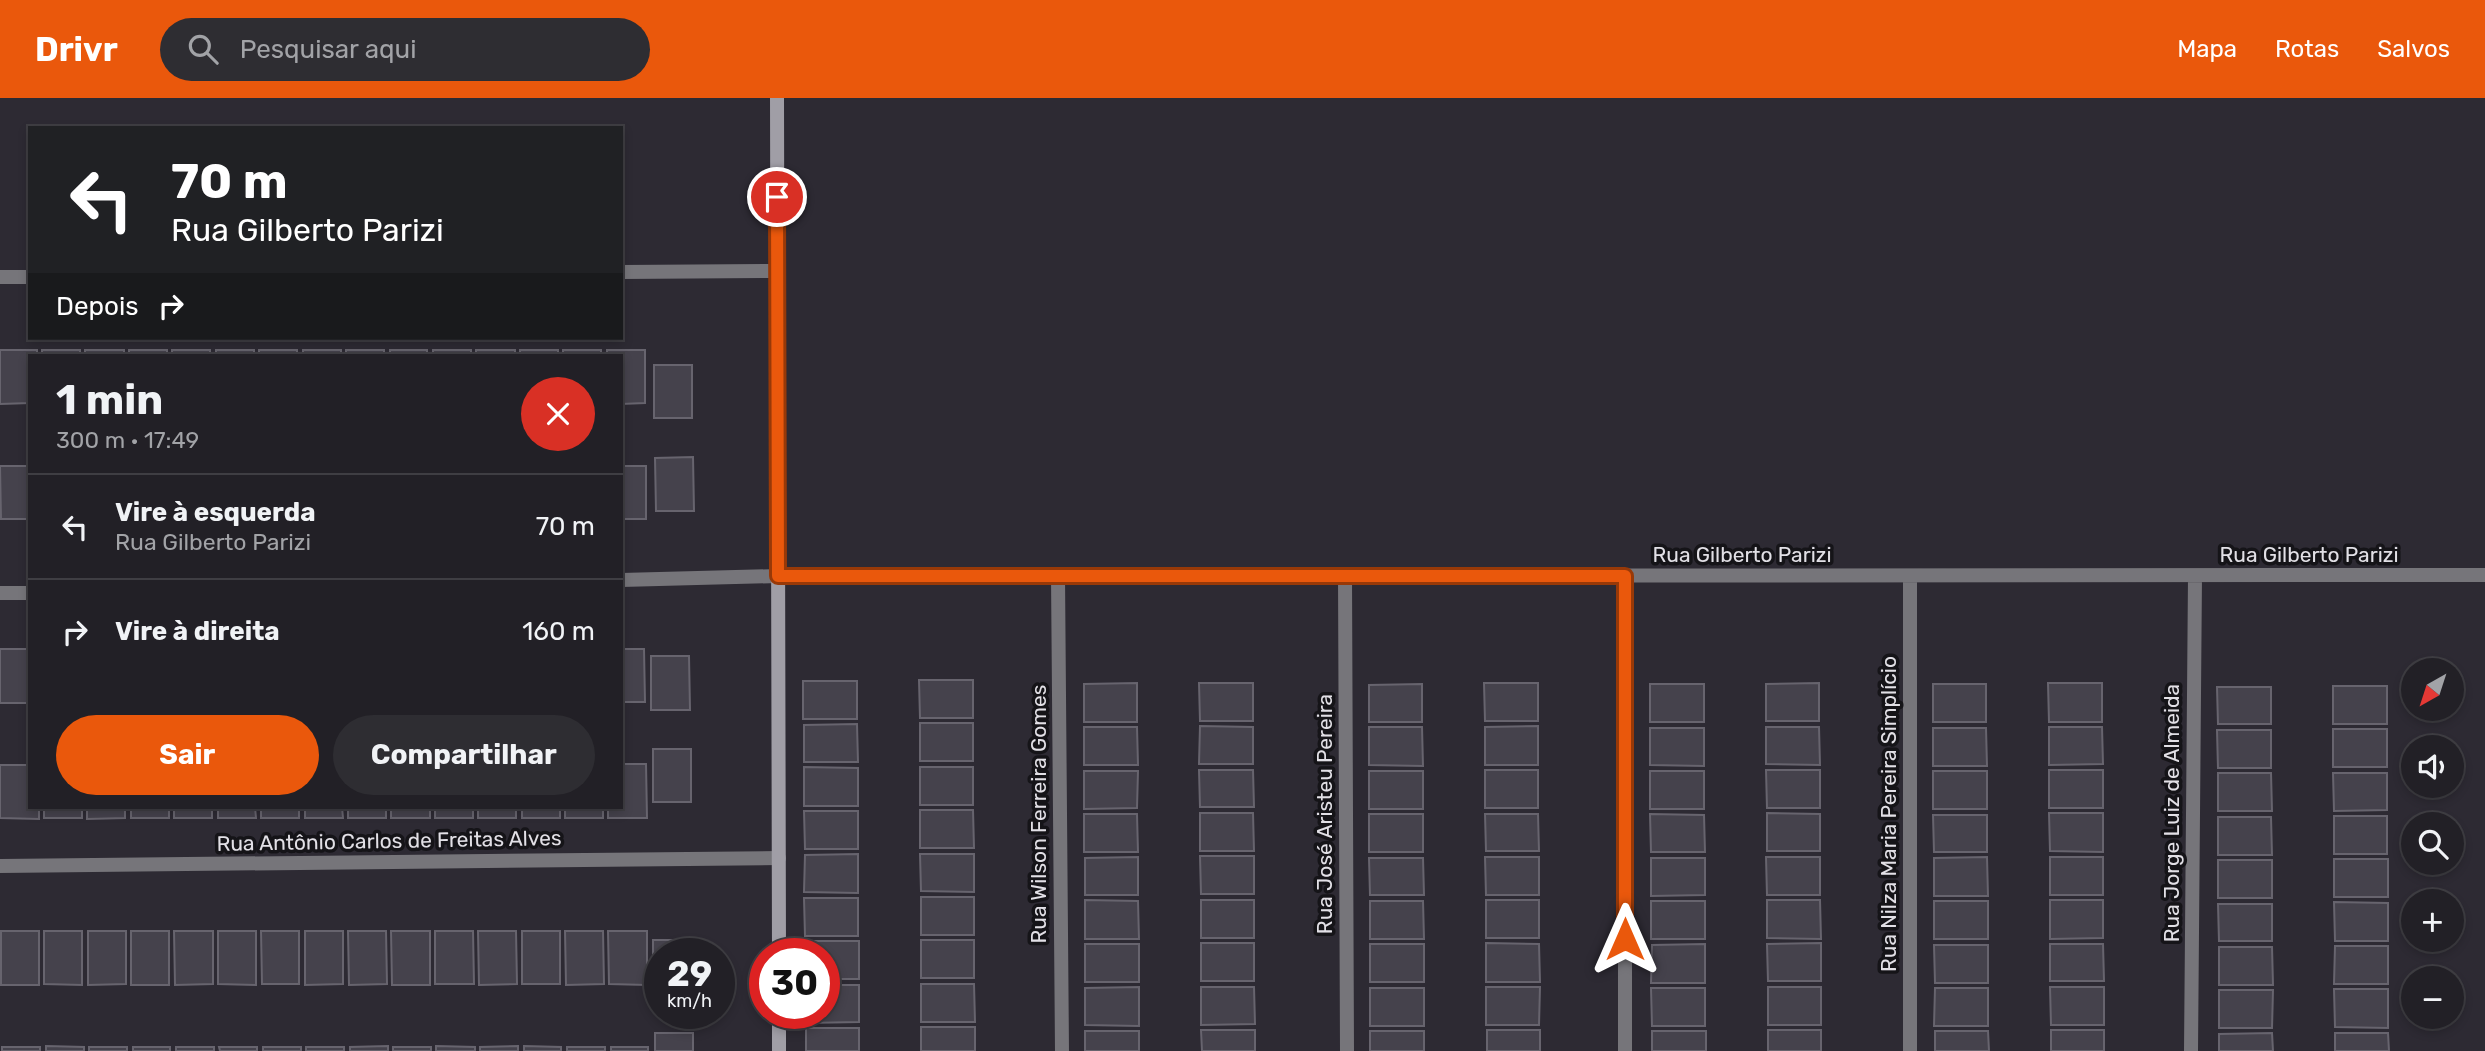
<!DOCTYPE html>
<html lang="pt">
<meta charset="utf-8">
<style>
:root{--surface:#222026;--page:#2e2d32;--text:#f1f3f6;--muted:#a2a3a7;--line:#3f3e43;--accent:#ea580c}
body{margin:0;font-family:Rubik,sans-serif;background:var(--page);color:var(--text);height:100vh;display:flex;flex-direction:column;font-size:26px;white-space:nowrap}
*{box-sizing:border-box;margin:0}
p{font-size:23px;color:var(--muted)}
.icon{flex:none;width:38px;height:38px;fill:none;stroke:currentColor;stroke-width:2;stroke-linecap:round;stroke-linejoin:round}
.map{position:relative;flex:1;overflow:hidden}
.panel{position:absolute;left:28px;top:256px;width:595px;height:455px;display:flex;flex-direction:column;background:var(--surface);border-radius:0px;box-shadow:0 4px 10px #0003,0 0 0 2px var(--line)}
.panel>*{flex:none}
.hud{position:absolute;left:28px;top:28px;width:595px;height:214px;border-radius:0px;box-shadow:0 4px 10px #0003,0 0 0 2px var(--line);background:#202124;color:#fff;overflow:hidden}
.needle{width:46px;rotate:219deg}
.fabs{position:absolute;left:2401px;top:560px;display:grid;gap:14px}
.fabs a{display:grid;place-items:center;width:63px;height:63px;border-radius:50%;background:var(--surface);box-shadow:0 4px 10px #0003,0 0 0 2px var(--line);font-size:35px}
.speed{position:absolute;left:644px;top:840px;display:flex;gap:14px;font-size:35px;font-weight:700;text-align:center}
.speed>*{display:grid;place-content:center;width:91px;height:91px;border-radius:50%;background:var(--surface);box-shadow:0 4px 10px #0003,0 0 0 2px var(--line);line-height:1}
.speed small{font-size:18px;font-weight:400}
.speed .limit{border:10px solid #d22;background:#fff;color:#111}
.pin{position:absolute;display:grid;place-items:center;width:60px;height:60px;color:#fff;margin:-30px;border:4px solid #fff;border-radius:50%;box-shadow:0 2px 7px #0007}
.me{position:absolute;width:77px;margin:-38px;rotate:0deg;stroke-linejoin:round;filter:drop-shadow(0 0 5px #0008)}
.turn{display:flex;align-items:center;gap:24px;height:147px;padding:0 28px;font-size:32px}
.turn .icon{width:91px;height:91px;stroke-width:2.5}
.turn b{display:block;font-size:49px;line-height:60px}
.then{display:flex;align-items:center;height:66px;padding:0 28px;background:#0003;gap:14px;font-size:26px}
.round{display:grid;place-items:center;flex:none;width:74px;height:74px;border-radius:37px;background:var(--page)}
.summary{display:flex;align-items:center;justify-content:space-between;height:119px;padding:0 28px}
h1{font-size:42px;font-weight:700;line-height:52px}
.cta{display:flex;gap:14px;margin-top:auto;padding:14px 28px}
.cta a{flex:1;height:80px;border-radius:42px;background:var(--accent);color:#fff;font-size:28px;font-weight:700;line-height:80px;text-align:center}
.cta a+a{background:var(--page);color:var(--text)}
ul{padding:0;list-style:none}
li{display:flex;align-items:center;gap:21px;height:105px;padding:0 28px;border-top:2px solid var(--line)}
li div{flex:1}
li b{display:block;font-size:26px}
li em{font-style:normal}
header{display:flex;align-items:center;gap:42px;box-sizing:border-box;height:98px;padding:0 35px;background:var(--accent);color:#fff}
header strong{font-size:33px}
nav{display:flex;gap:38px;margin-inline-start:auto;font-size:24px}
.search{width:490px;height:63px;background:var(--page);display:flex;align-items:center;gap:18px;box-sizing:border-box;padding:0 24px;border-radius:38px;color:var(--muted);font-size:26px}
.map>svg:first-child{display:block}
.building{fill:#45424c;stroke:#67646e;stroke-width:2}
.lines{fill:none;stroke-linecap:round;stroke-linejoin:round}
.street{stroke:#76757a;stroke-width:14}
.secondary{stroke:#a09ea6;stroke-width:14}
.route-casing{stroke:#983908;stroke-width:18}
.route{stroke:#ea580c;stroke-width:12}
.labels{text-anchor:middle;stroke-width:7;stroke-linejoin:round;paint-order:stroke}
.street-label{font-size:21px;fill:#e2e0e6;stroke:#151418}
</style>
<header>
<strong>Drivr</strong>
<div class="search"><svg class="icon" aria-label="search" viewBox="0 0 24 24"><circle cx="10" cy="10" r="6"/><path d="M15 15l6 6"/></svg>Pesquisar aqui</div>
<nav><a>Mapa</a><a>Rotas</a><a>Salvos</a></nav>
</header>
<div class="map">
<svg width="2485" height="953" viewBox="0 0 2485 953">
<rect width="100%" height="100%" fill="#2d2a33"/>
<path class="building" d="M0 252H37V257H30V305L0 306Z
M42 252H80V257H42Z
M85 252H124V257H85Z
M129 252H167V257H129Z
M172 252H210V257H172Z
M216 252H254V257H216Z
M259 252H297V257H259Z
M303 252H341V257H303Z
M346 252H384V257H346Z
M390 252H427V257H390Z
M433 252H471V257H433Z
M476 252H515V257H476Z
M520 252H558V257H520Z
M563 252H601V257H563Z
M607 252H645V305L621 306V257H607Z
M654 267H692V320H654Z
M693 359 694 413H656L655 360Z
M0 368H30V421H1Z
M621 368H646V421H621Z
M0 551H30V605H0Z
M621 551H644L645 604H621Z
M651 558H689L690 612H651Z
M919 582H973V620H920Z
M803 583H857V621H803Z
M1137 585V624H1084V586Z
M1199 585H1253V623H1200Z
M1484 585H1538V623H1485Z
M1819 585V623H1766V586Z
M2048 585H2102V624H2049Z
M1422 586V624H1369V587Z
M1650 586H1704V624H1650Z
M1933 586H1986V624H1933Z
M2333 588H2387V626H2333Z
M2217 589H2271V626H2218Z
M920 625H973V663H920Z
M857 626 858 664H804V627Z
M1200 628 1253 629V666H1199Z
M1538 628V667H1485V629Z
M1084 629H1137L1138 667H1084Z
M1369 629H1422L1423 668 1369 667Z
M1766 629H1819L1820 667 1766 666Z
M2049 629H2102L2103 666 2049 667Z
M1650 630H1704V668L1650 667Z
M1933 630H1986L1987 668H1933Z
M2333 631H2387V669H2333Z
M2217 632H2271V670H2218Z
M653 651H691V704H653Z
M621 666H646L647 720H608V709H621Z
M0 667H30V709H39V721L0 720Z
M804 669 858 670V708H804Z
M920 669H973V707H920Z
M1199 672H1253L1254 709H1200Z
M1485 672H1538V710H1485Z
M1766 672H1820V710H1767Z
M2049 672H2103V710H2049Z
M1084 673H1138L1137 710 1084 711Z
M1369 673H1423V711H1369Z
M1650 673H1704V711H1650Z
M1933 673H1987V711H1933Z
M2218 675H2271L2272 713H2218Z
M2333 675H2387V712L2334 713Z
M44 709H82V720H44Z
M87 709H125V720L87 721Z
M131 709H169V720H131Z
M174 709H212V720H174Z
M218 709H255L256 720H218Z
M261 709H299V720H261Z
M305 709H342L343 720H305Z
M348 709H386V720H348Z
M391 709H430V720H391Z
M435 709H473V720H435Z
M478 709H516V720H478Z
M522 709H560V720H522Z
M565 709H603V720H565Z
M920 712H973L974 750H920Z
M804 713H858V751H805Z
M1200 715H1253L1254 753H1200Z
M1767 715 1820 716V753H1767Z
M2049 715H2103V754L2050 753Z
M1084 716H1137L1138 754H1084Z
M1369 716H1423V754H1369Z
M1485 716H1538L1539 753H1486Z
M1650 716 1704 717 1705 754H1651Z
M1933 717H1987V754H1934Z
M2334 718H2387V756H2334Z
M2218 719H2271L2272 757H2218Z
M858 756V795L804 794 805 757Z
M920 756H974V794L921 793Z
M1200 758H1254V796H1201Z
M1138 759V797H1085V760Z
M1485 759H1539V797H1486Z
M1766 759H1820V797H1767Z
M1987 759 1988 798H1934V760Z
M2050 759H2103V797H2050Z
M1369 760H1423L1424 797H1370Z
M1651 760H1705V797L1651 798Z
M2334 761H2388V799H2334Z
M2218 762H2272V800H2218Z
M921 799H974V837H921Z
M804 800H858V838H805Z
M1085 802 1138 803 1139 841H1085Z
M1201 802H1254V840H1201Z
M1486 802H1539V840H1486Z
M1767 802H1820L1821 841 1767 840Z
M2050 802H2103V840L2050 841Z
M1370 803H1423L1424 841H1370Z
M1651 803H1705V841H1651Z
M1934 803H1988V841H1934Z
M2334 804 2388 805V843H2335Z
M2218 806H2272V843H2219Z
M1 833H39V887H1Z
M44 833H82V887L44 886Z
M88 833H126V886L88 887Z
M131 833H169V887H131Z
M174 833H213V886L175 887Z
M218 833H256V887L218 886Z
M261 833H299V886H262Z
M305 833H343V886L305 887Z
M348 833H386L387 886 349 887Z
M391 833H430V887H392Z
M435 833H473L474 886H435Z
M478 833H516L517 886 479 887Z
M522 833H560V886H522Z
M565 833H603L604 886 566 887Z
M608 833H647V887L609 886Z
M653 842H691V856H660V896H653Z
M921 842H974V880H921Z
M805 843H859V881H824V856H805Z
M1201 845H1254V883H1201Z
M1486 845 1539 846 1540 884H1486Z
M1821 845V883H1768L1767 846Z
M1085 846H1139V884H1085Z
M1370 846H1424V884H1370Z
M1705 846V885H1651L1652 847Z
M2050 846H2103L2104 883H2050Z
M1934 847H1988V885H1935Z
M2335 848H2388V886H2334Z
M2219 849H2272L2273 887H2219Z
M921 886H974L975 924H921Z
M824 887H859V924L806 925V915H824Z
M1139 889V928L1085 927V890Z
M1201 889H1254L1255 926 1201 927Z
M1486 889H1540L1539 927H1486Z
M1768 889H1821V927H1768Z
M2050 889H2104V927H2051Z
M1370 890H1424V928H1370Z
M1651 890H1705V928H1652Z
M1935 890H1988V928H1934Z
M2334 891H2388V930L2335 929Z
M2219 892H2273L2272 930H2219Z
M921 929H975V953H921Z
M806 930H859V953H806Z
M1201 932H1255V953H1202Z
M1487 932H1540V953H1487Z
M1768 932H1821V953H1768Z
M2051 932H2104V953H2051Z
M1085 933H1139V953H1085Z
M1370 933H1424V953H1370Z
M1652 933H1706V953H1652Z
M1935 933H1988L1989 953H1935Z
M655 935H693V953H655Z
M2272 935 2273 953H2219V936Z
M2335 935H2388L2389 953H2335Z
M46 948 84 949V953H46Z
M388 948V953H350V949Z
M436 948 475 949V953H436Z
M518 948V953H480V949Z
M524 948 561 949V953H524Z
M2 949H40V953H2Z
M89 949H127V953H89Z
M133 949H170V953H133Z
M176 949H214V953H176Z
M219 949H257V953H220Z
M263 949H301V953H263Z
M306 949H344V953H306Z
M393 949H431V953H393Z
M567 949H605V953H567Z
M611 949H648V953H611Z"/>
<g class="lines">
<path class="street" d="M621 174 778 173
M0 179H30
M1058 478 1062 953
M1345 478 1347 953
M1625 478V953
M621 482 778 478 2485 477
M0 495H30
M0 768 779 760
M1910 953V478
M2191 953 2195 478"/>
<path class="secondary" d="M777 0 779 856
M779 915V953"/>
</g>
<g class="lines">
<g class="route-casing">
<path id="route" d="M777 99 778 478H1625V841"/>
</g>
<use href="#route" class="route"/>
</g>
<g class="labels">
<g class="street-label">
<text x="1742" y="464">Rua Gilberto Parizi</text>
<text x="2309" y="464">Rua Gilberto Parizi</text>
<text transform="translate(2172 715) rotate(-90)" y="7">Rua Jorge Luiz de Almeida</text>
<text transform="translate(1039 716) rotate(-90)" y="7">Rua Wilson Ferreira Gomes</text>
<text transform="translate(1325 716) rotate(-90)" y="7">Rua José Aristeu Pereira</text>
<text transform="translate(1889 716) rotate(-90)" y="7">Rua Nilza Maria Pereira Simplício</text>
<text transform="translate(389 743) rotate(-1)" y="7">Rua Antônio Carlos de Freitas Alves</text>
</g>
</g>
</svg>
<div class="fabs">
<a><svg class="needle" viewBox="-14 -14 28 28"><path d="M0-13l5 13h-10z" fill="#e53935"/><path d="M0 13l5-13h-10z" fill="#a2a3a7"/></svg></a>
<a><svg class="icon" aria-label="sound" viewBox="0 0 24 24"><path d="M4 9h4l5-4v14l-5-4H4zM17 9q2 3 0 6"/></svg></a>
<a><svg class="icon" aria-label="search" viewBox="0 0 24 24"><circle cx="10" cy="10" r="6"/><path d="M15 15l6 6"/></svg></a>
<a>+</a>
<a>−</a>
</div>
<div class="speed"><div>29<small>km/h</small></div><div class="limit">30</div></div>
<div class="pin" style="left:777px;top:99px;background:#d93025"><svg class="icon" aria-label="arrive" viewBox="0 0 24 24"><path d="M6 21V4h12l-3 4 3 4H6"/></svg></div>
<svg class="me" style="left:1625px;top:841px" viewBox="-20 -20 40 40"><path d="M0-17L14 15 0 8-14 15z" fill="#ea580c" stroke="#fff" stroke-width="4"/></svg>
<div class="hud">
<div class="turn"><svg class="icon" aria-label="left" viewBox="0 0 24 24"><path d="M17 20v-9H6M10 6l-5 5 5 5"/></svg><div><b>70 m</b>Rua Gilberto Parizi</div></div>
<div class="then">Depois<svg class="icon" aria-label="right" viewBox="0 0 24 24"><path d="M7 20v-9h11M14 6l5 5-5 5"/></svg></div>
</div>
<section class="panel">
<div class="summary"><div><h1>1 min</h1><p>300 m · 17:49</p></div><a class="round" style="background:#d93025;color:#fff"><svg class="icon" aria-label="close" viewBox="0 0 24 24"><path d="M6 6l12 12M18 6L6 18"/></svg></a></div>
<ul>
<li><svg class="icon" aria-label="left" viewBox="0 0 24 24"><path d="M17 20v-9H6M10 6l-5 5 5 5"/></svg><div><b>Vire à esquerda</b><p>Rua Gilberto Parizi</p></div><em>70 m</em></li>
<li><svg class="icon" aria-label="right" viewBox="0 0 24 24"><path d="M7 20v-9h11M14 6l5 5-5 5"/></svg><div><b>Vire à direita</b></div><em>160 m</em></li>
</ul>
<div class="cta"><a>Sair</a><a>Compartilhar</a></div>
</section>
</div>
